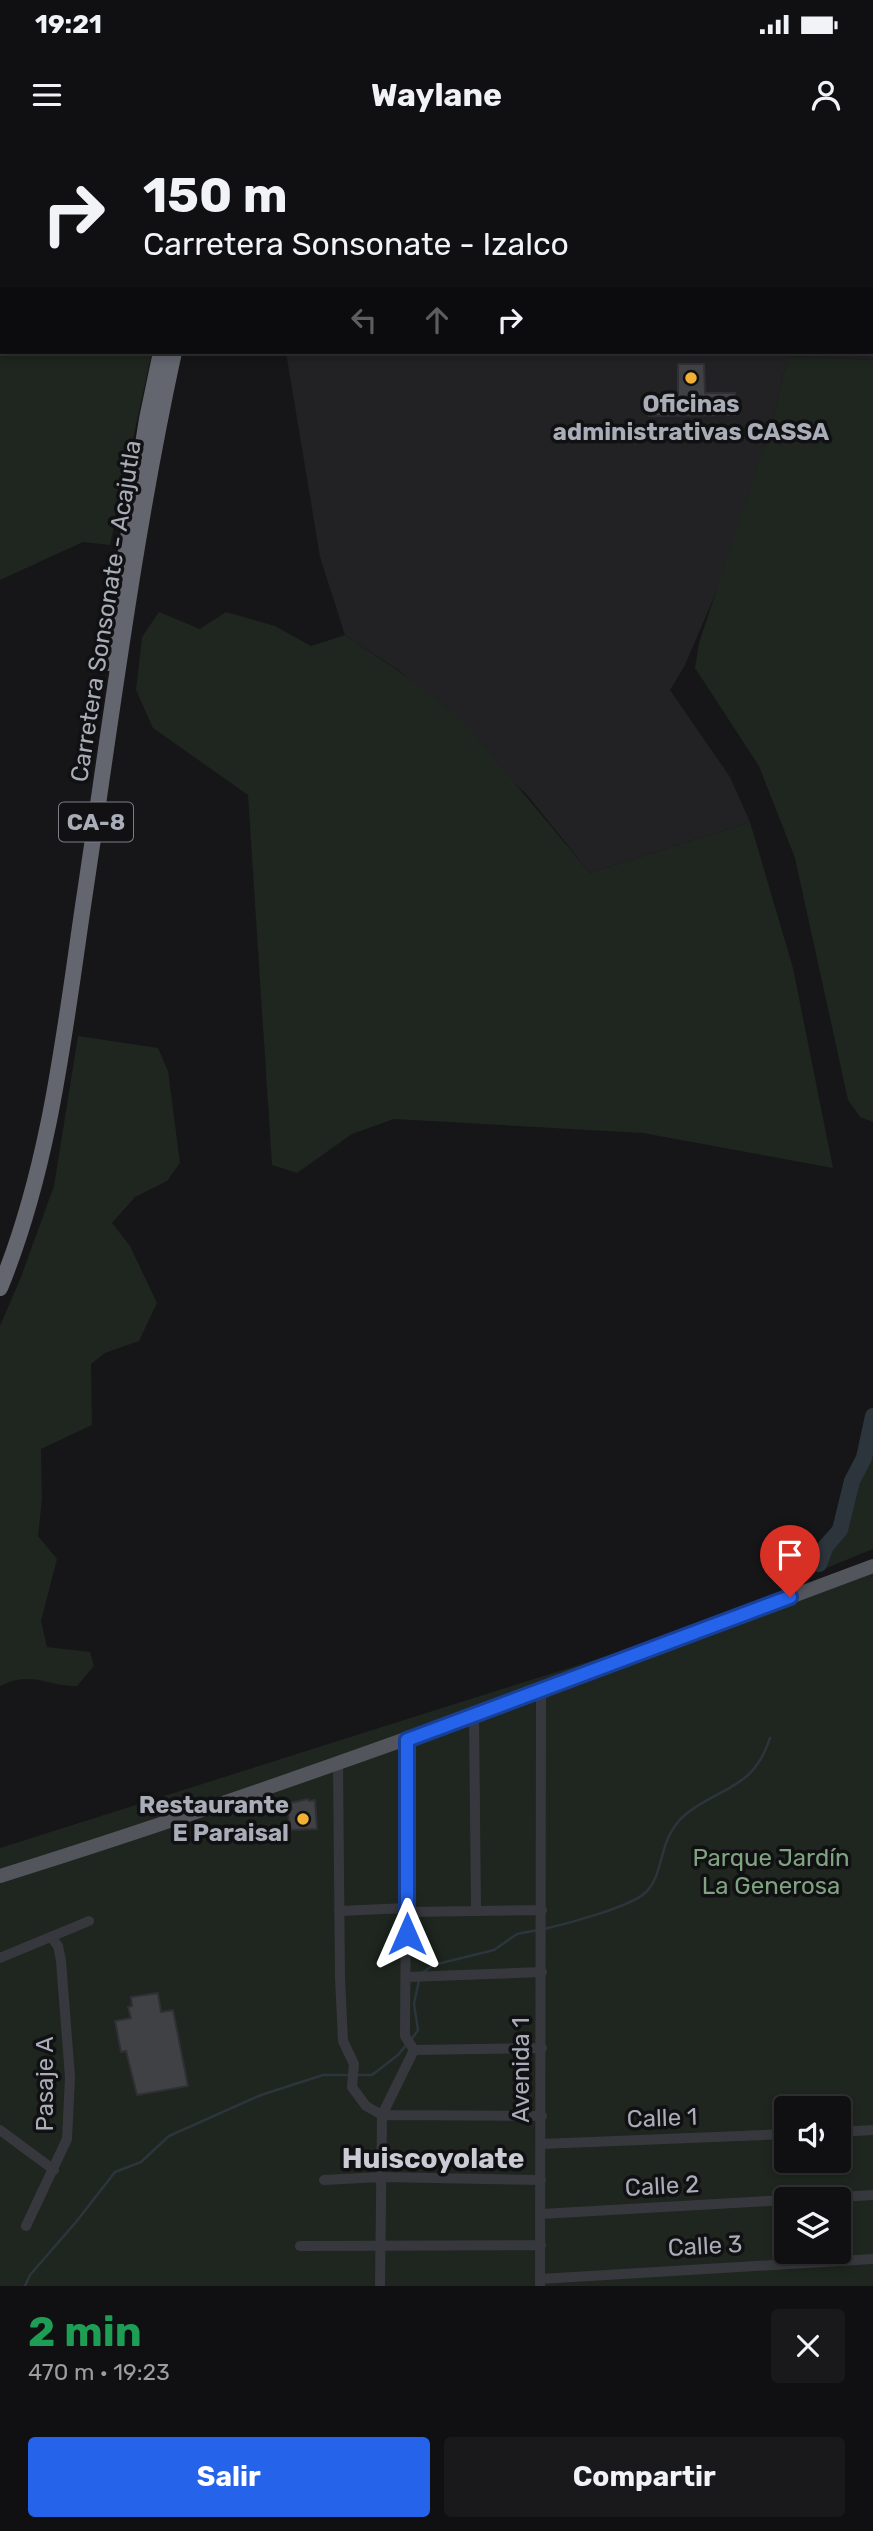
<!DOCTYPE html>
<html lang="es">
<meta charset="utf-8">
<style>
:root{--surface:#101012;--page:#19191b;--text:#f1f3f6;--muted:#9c9d9f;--line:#303032;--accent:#2563eb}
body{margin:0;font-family:Rubik,sans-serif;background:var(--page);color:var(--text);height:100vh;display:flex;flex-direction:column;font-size:26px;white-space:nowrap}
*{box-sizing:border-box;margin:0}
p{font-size:23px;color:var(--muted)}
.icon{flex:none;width:38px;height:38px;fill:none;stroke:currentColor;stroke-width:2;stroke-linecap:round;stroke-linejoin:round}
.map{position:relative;height:2146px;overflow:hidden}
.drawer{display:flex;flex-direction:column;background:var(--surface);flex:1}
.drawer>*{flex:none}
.guide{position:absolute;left:0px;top:0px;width:873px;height:214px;box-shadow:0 4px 10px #0003,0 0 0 2px var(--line);background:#101012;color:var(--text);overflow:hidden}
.buttons{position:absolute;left:774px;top:1956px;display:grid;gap:14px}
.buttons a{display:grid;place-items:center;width:77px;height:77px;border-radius:7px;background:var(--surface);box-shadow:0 4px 10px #0003,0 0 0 2px var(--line);font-size:35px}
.pin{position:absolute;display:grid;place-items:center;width:60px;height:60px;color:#fff;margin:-72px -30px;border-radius:50% 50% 50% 0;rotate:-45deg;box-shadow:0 0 7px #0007}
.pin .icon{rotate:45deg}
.me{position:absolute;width:77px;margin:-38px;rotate:0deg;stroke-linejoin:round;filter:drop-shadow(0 0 5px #0008)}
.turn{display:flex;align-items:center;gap:24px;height:147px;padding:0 28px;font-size:32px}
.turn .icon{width:91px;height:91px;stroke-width:2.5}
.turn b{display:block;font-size:49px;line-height:60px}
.lanes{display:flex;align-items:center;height:66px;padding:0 28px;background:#0003;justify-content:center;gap:35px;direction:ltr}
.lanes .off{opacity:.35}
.round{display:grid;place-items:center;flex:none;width:74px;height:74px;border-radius:7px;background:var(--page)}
.summary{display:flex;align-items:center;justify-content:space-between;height:119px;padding:0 28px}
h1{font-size:42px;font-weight:700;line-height:52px;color:#1e9e55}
.primary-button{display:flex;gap:14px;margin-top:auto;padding:14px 28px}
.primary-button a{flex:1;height:80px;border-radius:7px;background:var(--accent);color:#fff;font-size:28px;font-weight:700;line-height:80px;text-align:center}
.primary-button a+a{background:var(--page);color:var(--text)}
.status{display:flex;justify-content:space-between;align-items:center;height:49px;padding:0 35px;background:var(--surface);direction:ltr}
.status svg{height:19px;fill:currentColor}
header{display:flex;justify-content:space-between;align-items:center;height:91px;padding:0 28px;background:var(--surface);font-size:32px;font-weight:700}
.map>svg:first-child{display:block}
.built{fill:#222225}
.green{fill:#1e261f;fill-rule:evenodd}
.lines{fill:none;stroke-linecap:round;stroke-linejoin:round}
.stream{stroke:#2c353c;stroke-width:2.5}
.river{stroke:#2c353c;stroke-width:16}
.building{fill:#404145;stroke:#303034;stroke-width:2}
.minor{stroke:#37383d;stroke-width:10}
.major{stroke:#53555c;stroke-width:14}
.highway{stroke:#63666e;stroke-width:16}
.route-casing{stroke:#184099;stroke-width:18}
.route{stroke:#2563eb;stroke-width:12}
.poi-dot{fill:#f2b134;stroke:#111113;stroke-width:2.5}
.labels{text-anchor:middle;stroke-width:7;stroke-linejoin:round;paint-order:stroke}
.shield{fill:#111113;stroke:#7b7e86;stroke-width:2}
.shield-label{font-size:23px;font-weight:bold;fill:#a8adb8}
.poi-label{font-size:24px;font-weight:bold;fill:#a8adb8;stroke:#111113}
.street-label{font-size:24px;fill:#a8adb8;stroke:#111113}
.park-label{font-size:24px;fill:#7fa381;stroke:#111113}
.quarter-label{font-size:28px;font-weight:bold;fill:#c9ccd4;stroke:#111113}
</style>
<div class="status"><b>19:21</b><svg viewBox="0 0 49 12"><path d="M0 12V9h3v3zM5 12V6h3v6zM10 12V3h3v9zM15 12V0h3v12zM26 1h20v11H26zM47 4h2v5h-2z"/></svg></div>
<header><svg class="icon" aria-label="menu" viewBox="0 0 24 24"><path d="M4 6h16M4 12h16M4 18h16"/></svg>Waylane<svg class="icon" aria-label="person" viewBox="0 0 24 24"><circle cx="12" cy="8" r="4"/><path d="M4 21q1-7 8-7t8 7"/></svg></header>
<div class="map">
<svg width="873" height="2146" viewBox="0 0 873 2146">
<rect width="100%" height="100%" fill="#161618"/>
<path class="built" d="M285 0H873V220L788 216 772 283 718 448 684 527 670 550 730 637 750 682 590 733 528 656 401 532 345 495 320 417 286 212H872V2Z"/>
<path class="green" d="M0 209 2 212H152L110 405 83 402 0 440Z
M788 216 873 220V982L860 977 848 960 795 718 759 626 695 528 699 503 772 283Z
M159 472 200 489 226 472 275 486 311 506 345 495 400 532 462 580 590 733 750 682 793 828 833 1028 643 993 394 979 352 994 297 1033 272 1025 248 655 153 588 136 550 142 497Z
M78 896 158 908 168 931 180 1023 167 1041 135 1057 112 1083 130 1106 157 1163 139 1201 105 1213 91 1224 92 1285 41 1309 42 1359 38 1396 57 1419 41 1481 47 1507 90 1512 94 1526 77 1546C45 1546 33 1530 0 1546V1186L21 1137 54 1046Z
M873 1282V1409L824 1429 829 1407 844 1391 853 1342 865 1318Z
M873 1421V2146H0V1708L717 1481ZM786 1969H838V2021H786ZM786 2060H838V2112H786Z"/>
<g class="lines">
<path class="stream" d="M73 2V0
M544 1789C566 1784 630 1767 645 1753 666 1734 656 1699 686 1674 720 1647 754 1649 770 1598
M421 1834 433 1825 494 1810 517 1794 538 1790
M411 1900 418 1890 414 1864 419 1840
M355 1935H372L398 1915 406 1905
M25 2146 30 2135 76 2082 115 2032 141 2022 169 1996 261 1955 323 1935H348"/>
<path class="river" d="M819 1424 826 1406 840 1390 852 1341 864 1318 873 1276"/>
</g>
<path class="building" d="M678 224H704L705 253H735V275L649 276 647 256 678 255Z
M308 1659 309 1661 315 1660 317 1689 291 1690 287 1670 292 1669 290 1663Z
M158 1853 161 1872 173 1870 188 1946 137 1955 126 1911 121 1912 115 1881 131 1878 128 1867 132 1866 131 1857Z"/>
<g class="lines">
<path class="minor" d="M474 1575 476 1770
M338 1624 340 1838 343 1901 354 1924 352 1947 366 1966 382 1975 542 1976
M339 1771 407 1768
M407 1772 542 1770
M0 1818 89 1781
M407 1837 542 1832
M414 1910 542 1908
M0 1990 54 2030
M838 1992 873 1990
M541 2004 786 1994
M324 2040 381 2037 541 2040
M793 2060 873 2055
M541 2074 786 2060
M26 2086 67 1999 70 1937 61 1821 58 1806 51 1797
M300 2106 541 2105
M540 2139 873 2119
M380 2146 382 1975 414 1910 405 1896 407 1600
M540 2146 541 1550"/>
<path class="major" d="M0 1736C295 1644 584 1534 873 1426"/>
<path class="highway" d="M217 2V0
M228 2V0
M108 523 147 279 161 212
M0 1148C50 1026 64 895 83 766 111 581 134 395 174 212"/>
</g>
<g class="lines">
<g class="route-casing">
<path id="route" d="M407 1794V1600L790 1457"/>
</g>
<use href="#route" class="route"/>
</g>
<g class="poi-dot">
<circle cx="691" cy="238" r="7"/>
<circle cx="303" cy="1679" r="7"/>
</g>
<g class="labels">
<rect class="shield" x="59" y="662.5" width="74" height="39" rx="5"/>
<g class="shield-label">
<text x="96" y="690">CA-8</text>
</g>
<g class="poi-label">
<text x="691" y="272">Oficinas<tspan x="691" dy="28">administrativas CASSA</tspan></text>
<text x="289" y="1673" text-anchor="end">Restaurante<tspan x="289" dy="28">E Paraisal</tspan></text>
</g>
<g class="street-label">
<text transform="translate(106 471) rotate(-81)" y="8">Carretera Sonsonate - Acajutla</text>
<text transform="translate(521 1930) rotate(-90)" y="8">Avenida 1</text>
<text transform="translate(45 1944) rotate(-90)" y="8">Pasaje A</text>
<text transform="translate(662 1978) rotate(-2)" y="8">Calle 1</text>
<text transform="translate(662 2046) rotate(-3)" y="8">Calle 2</text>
<text transform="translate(705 2106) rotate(-3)" y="8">Calle 3</text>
</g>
<g class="park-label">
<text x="771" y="1726">Parque Jardín<tspan x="771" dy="28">La Generosa</tspan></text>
</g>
<g class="quarter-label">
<text x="433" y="2028">Huiscoyolate</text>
</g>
</g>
</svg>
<div class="buttons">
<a><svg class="icon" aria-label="sound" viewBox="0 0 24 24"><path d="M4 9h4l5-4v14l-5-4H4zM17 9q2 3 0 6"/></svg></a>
<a><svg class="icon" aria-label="layers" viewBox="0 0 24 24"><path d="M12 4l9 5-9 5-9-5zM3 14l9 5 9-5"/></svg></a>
</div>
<div class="pin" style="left:790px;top:1457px;background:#d93025"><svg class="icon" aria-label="arrive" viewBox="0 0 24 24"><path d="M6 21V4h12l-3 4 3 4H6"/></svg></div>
<svg class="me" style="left:407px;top:1794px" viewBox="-20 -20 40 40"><path d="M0-17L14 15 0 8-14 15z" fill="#2563eb" stroke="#fff" stroke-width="4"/></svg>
<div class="guide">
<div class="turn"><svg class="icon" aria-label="right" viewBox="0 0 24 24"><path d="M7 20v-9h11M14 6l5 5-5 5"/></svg><div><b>150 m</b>Carretera Sonsonate - Izalco</div></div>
<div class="lanes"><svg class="icon off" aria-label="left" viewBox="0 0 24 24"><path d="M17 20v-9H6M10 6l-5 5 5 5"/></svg><svg class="icon off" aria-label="ahead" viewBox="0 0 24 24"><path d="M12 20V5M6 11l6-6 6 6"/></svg><svg class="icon" aria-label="right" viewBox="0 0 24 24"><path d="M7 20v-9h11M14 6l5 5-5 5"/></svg></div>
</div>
</div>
<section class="drawer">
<div class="summary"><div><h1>2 min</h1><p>470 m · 19:23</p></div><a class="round"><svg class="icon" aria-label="close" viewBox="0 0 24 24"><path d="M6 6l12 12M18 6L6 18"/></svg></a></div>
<div class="primary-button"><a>Salir</a><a>Compartir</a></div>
</section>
